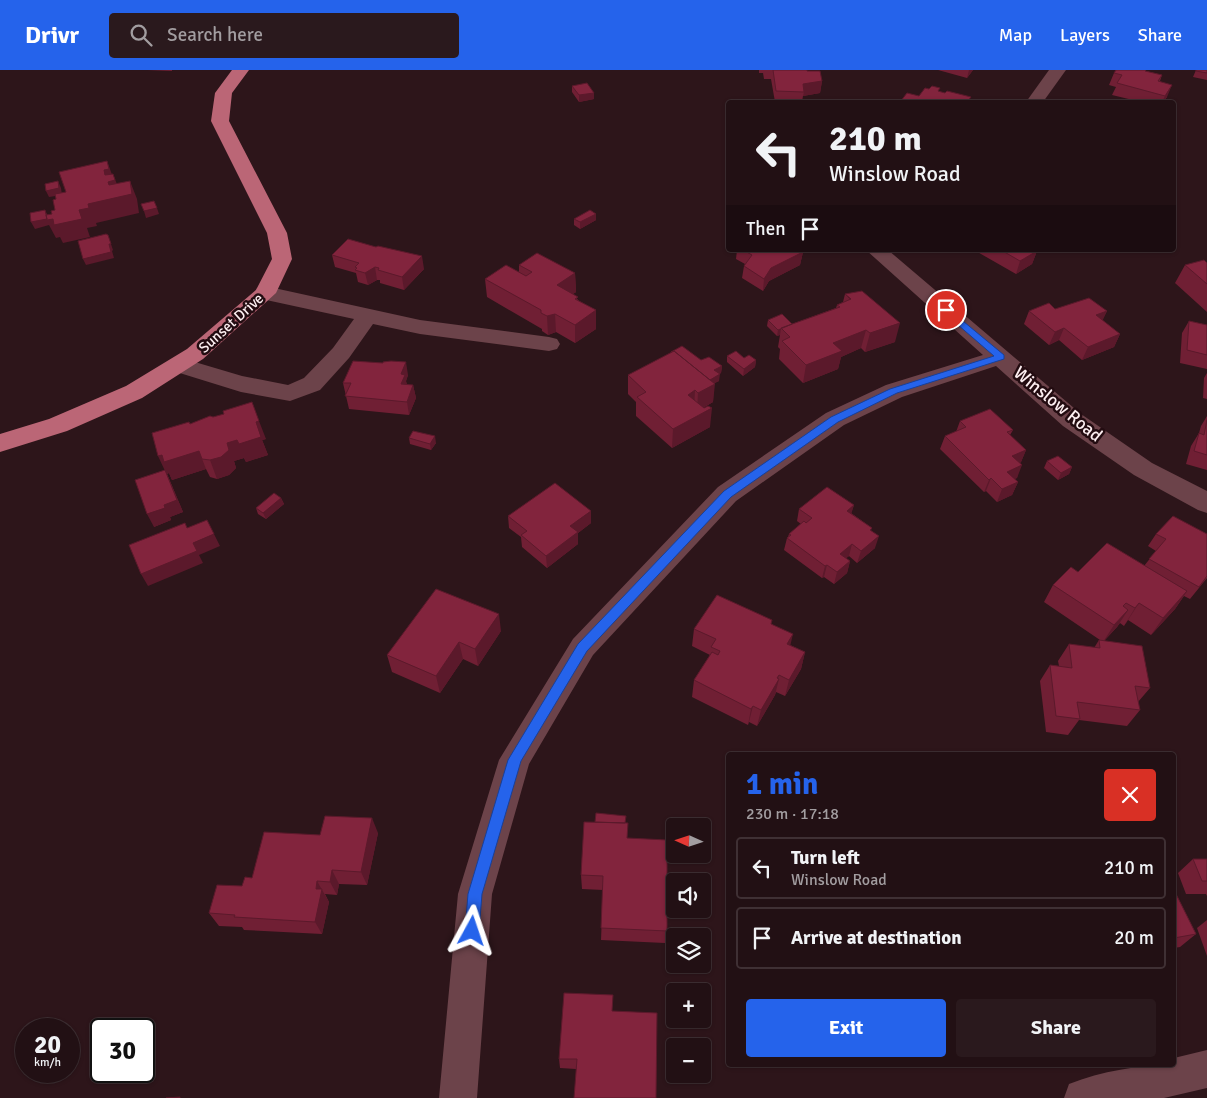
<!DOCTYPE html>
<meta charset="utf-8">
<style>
:root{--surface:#221014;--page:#2a191d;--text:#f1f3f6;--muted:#a29da0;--line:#3f3034;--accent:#2563eb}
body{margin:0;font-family:Signika,sans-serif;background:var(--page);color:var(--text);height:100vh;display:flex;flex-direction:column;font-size:19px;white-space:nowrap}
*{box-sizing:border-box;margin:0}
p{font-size:16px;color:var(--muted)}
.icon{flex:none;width:28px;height:28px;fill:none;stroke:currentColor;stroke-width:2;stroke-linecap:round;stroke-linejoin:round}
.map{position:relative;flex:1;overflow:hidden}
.drawer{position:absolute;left:726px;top:682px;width:450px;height:315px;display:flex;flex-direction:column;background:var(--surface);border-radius:5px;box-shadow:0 1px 4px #0004,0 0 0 1px var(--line)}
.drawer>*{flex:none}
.top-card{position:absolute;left:726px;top:30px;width:450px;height:152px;border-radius:5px;box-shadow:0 1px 4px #0004,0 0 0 1px var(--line);background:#221014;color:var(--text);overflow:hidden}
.needle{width:32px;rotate:273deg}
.tools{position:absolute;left:666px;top:748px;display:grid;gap:10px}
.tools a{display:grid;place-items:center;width:45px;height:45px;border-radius:5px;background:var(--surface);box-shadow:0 1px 4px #0004,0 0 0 1px var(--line);font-size:25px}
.speed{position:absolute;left:15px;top:948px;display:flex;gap:10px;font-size:25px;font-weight:700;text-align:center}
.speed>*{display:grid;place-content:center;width:65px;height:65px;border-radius:50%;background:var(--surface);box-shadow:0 1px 4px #0004,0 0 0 1px var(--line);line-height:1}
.speed small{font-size:12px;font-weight:400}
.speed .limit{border:2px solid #111;border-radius:8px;background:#fff;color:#111}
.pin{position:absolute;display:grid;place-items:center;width:42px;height:42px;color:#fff;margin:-21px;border:2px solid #fff;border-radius:50%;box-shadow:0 1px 5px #0007}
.me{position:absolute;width:55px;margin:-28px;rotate:5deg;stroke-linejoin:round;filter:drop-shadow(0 0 4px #0008)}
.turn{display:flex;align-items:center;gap:18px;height:105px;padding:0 20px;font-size:22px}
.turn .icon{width:65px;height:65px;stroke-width:2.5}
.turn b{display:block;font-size:35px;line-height:42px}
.then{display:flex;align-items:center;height:48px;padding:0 20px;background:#0003;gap:10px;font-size:19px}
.round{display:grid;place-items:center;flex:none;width:52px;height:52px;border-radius:5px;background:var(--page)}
.overview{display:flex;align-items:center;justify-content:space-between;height:85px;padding:0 20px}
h1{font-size:30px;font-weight:800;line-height:38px;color:var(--accent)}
.button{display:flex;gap:10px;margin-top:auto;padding:10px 20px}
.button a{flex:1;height:58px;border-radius:5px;background:var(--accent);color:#fff;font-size:20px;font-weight:800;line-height:58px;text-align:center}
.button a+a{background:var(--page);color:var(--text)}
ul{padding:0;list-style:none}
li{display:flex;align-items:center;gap:15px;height:62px;margin:0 10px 8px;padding:0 10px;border:2px solid var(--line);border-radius:5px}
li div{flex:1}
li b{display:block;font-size:19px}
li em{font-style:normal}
header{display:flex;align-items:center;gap:30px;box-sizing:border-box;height:70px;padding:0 25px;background:var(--accent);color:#fff}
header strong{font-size:24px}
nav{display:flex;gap:28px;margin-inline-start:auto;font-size:18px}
.search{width:350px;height:45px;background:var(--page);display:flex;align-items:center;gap:12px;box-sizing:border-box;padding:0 18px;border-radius:5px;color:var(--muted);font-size:19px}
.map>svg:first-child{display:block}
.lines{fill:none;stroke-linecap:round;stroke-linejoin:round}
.minor{fill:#6c434a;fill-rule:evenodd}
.major{fill:#bb6676;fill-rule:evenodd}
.wall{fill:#701f34}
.shaded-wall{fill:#5b192b}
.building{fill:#82243d;stroke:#5b192b}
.route{fill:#2563eb;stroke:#184099}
.labels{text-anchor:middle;stroke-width:5;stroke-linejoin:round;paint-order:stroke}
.far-street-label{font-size:15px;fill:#fdeff1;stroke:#230c11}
.street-label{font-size:18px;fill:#fdeff1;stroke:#230c11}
</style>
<header>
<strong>Drivr</strong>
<div class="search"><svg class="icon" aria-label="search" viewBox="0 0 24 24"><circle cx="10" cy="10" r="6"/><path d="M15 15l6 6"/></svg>Search here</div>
<nav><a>Map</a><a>Layers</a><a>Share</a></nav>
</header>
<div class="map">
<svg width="1207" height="1028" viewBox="0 0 1207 1028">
<rect width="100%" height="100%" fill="#2d151a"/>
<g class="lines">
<path class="minor" d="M1049 0H1066L1043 32H1026Z
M866 180H888L1081 344 1152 393 1207 421V443L1198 440 1134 405 1063 356 996 296 902 327 844 355 736 431 593 585 529 694 492 824 477 1028H439L458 824 499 690 573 569 718 417 826 343 886 315 983 285Z
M265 216 420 250 549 267 557 269 560 274 557 279 549 281 420 264 373 254 349 288 320 320 290 331 241 322 170 300 167 295 170 290 178 287 242 306 288 315 304 308 333 278 354 249 257 228 254 223 257 218Z
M1207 980V1018L1164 1028H1064L1069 1014C1102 1001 1138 995 1174 995V988Z"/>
<path class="major" d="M232 0H249L232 23 229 51 287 163 292 189 276 223 203 289 142 328 67 361 0 382V364L49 349 126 316 187 279 256 220 272 189 267 163 211 51 215 23Z"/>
</g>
<path class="wall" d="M147 0H172V1Z
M759 0H807V1L822 11 820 23 803 26 802 32H775L771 9H764L763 3H759Z
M938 0H973L967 8Z
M1196 0H1207V10L1193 7Z
M1146 1 1162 5 1160 11 1167 27 1163 32H1141L1112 25 1116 17 1109 15 1114 3Z
M572 16 594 23V29L579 32 572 22Z
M596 144V150L580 159 574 155V149Z
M737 180H799L803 182 800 195 769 211 763 221 742 208 744 196 745 194 736 189Z
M974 180H1039L1037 181 1032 194 1016 204Z
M332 185 424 199 404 220 380 213V210H377L368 215 358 212 356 203 335 197Z
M1207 193V242L1175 213 1185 195Z
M519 195 575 203 576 222 573 224 579 231 596 240V259L575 273 556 262 548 265 542 261V259L487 227 485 209 519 202Z
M845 224 895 272 865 282 861 278 841 287 838 299 803 313 779 289 780 279 778 277 780 265 777 266 767 256 768 250 792 254 836 238 837 235 843 232Z
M1055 239 1107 241 1102 250 1120 264 1114 277 1082 290 1059 270 1049 275 1024 254 1029 241Z
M1189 251 1207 255V299L1180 293 1182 263Z
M727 286 756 290 755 297 743 306 727 292Z
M701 290 722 296 721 303 719 304V311L714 313 713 332 703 338 710 357 672 378 636 346V332L628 324V305Z
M1207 303V329L1203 328 1204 308Z
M408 305 406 311 407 315H413L416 328 409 345 349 339 343 313Z
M210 346 266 369 262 370 268 385 246 392 244 388 234 391 236 398 229 405 217 409 210 407 206 399 172 410 169 403 167 404 183 442 170 447 171 450 154 457 165 400 190 354Z
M1207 346V400L1186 394 1191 376 1199 363 1201 356Z
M960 351 1013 360 1010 365 1026 380 1021 392 1020 393 1017 408 1014 409 1018 412 1012 425 997 432 986 421 984 422 940 379 945 366 956 362Z
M409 368 436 373 431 380 410 374Z
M1047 391 1072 397 1069 404 1058 410 1044 398Z
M281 428 284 434 266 449 258 444 256 438Z
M854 435 851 443 872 458 871 460 875 478 857 493 849 486 846 488 850 491 847 503 834 514 824 507 822 508 784 480 787 468 788 467 789 464 801 454 797 451 799 439Z
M508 446 591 453 578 463V474L547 498 522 477 521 467 509 458Z
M1156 464H1207V508L1190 529 1184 526 1175 539 1151 565 1128 550 1124 556 1120 553 1117 557 1104 571 1150 618 1138 632 1140 640 1127 656 1079 650 1068 665 1046 662 1040 611 1050 595 1059 596 1058 591 1069 574 1094 578 1099 570H1100L1044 532 1053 515 1078 502 1144 496 1156 481 1148 476Z
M772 554 790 575 805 582 801 599 785 626 776 622 775 625 757 656 749 652 748 655 692 627 694 610 710 585 692 576 694 559Z
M501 561 478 596 463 589 440 623 392 602 387 585Z
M626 753 627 768 667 861 665 873 601 870 603 820 582 819 581 805Z
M378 763 367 815 339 814 337 825 325 824 329 832 322 864 244 860 242 857 219 856 209 843 252 808 320 765Z
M1193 789H1207V826L1206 824H1186L1178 803Z
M1174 820 1196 864 1180 877 1174 878Z
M1207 850V886L1197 858Z
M612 941 576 999 560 998 559 989Z"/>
<path class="shaded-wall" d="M969 0H973L967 8Z
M822 11 820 23 803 26 804 22 803 14Z
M1172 15 1167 27 1163 32H1162L1165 26Z
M594 23V29L579 32V25Z
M107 91 114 110 113 104 120 122 130 111 137 129 139 143 96 153 97 156 87 158 90 167 63 173 60 167 56 168 49 155 35 159 31 152 45 140 48 146 79 140 105 105 104 100Z
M58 111 61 118 62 125 49 127 46 121Z
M157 138 159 144 146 148 144 141Z
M596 144V150L580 159V152Z
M108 165 113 180 112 181 114 188 86 195 83 189 109 174Z
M1037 181 1032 194 1016 204 1020 191Z
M803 182 800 195 769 211 763 221 764 209 771 198Z
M422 186 424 199 404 220 402 207Z
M375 197 377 210 368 215 365 203Z
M575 203 576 222 558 234 557 215Z
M596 240V259L575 273V255Z
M1107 241 1101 254 1096 245Z
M555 244 556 262 548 265 547 246Z
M900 253 895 272 865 282 870 263Z
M781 258 780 265 777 266 778 260Z
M1064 258 1059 270 1049 275 1055 262Z
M866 260 861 278 841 287 838 299 803 313 806 295 833 273Z
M1120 264 1114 277 1082 290 1088 277Z
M756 290 755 297 743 306 744 299Z
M406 292 408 305 406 311 407 317 401 314V304Z
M722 296 721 303 714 307V300Z
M720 304 719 311 706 318 707 311Z
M715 314 713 332 697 341 698 323Z
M413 315 416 328 409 345 407 332Z
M695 320 694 339 688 325Z
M712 338 710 357 672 378 673 359Z
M259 351 266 369 262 370 256 352Z
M435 366 436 373 431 380 430 374Z
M261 367 268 385 246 392 244 388 234 391 236 398 229 405 217 409 210 390 227 373 237 370Z
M1026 380 1021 392 1007 398 1012 386Z
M199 381 206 399 172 410 169 403 167 404 183 442 170 447 171 450 154 457 147 444 164 435 166 403 158 386 162 385Z
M1022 395 1017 408 1001 414 1007 402Z
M1072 397 1069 404 1058 410 1061 403Z
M991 408 986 421 984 422 989 410Z
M1018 412 1012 425 997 432 1002 419Z
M281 428 284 434 266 449 263 443Z
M854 435 850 448 847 441Z
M591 441V453L578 463V474L547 498 546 486 570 456Z
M214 464 220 476 199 485 203 493 148 516 141 504 193 473Z
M879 466 875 478 857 493 861 481Z
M852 474 849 486 837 496 840 484Z
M850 491 847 503 834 514 837 502Z
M827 495 824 507 822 508 825 496Z
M1187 521 1175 539 1151 565 1163 548Z
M1139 533 1128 550 1124 556 1135 538Z
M1128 540 1117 557 1103 572 1114 555Z
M499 544 501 561 478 596 475 579Z
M793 564 789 581 787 574Z
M459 572 463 589 440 623 436 606Z
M805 582 801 599 785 626 789 610Z
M779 605 777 612 779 609 775 625 757 656 761 640Z
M753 636 749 652 748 655 751 639Z
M372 748 378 763 367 815 361 802Z
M332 800 339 814 337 825 330 812Z
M317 811 329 832 322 864 315 852 316 819Z"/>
<path class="building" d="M773 0H807V1H820L822 11 803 14 804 22 776 21Z
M1116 0H1146L1145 1 1162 5 1158 11 1172 15 1165 26 1117 13 1122 5 1114 3Z
M1196 0H1207V3L1196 1Z
M587 13 594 23 579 25 572 16Z
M932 16 940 18 938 21 945 23 947 21 971 27 967 32H900L907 23 919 26 925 18 929 19Z
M107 91 109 99 104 100 105 105 113 104 115 110 108 112 109 115 130 111 132 124 88 134 89 138 79 140 82 149 54 155 53 149 47 150 46 145 52 144 51 141 55 140 53 130 56 129 55 124 66 122 59 102Z
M58 111 59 118 46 121 45 114Z
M154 131 157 138 144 141 141 134Z
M45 140 47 149 31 152 30 143Z
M590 140 596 144 580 152 574 149Z
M106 164 108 165 111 174H109L111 182 83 189 78 171Z
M348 169 376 177 378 176 422 186 402 207 378 200 379 198 375 197 365 203 355 200 357 198 355 197 359 193 332 185Z
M743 180H799L803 182 771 198 764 209 744 196 752 185Z
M1001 180H1034L1037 181 1020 191Z
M537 183 575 203 557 215 578 227 575 229 596 240 575 255 555 244 547 246 541 243V240L485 209 506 195 526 206 532 202 519 195Z
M1204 190 1207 193V214L1185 195Z
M862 221 900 253 870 263 866 260 833 273 842 281 806 295 782 271 790 267 781 258 840 237 837 235 851 229 845 224Z
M1089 228 1107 241 1096 245 1120 264 1088 277 1064 258 1055 262 1029 241 1049 233 1055 239Z
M782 244 792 254 778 260 768 250Z
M1189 251 1207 255V285L1187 280Z
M682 276 701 290 709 287 722 296 714 300 720 304 710 310 674 281 671 282Z
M674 281 715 314 698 323 695 320 688 325 704 338 708 336 712 338 673 359 637 327 646 322 628 305Z
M736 281 744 288 749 285 756 290 744 299 727 286Z
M353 291 383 293V292L391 291 406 292 401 304 405 305 401 314 413 315 407 332 345 326 351 313H343Z
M252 332 259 351 256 352 261 367 239 374 237 370 227 373 229 380 221 387 210 390 202 389 199 381 164 392 162 385 158 386 152 363 189 352 190 354 210 346 213 347 224 344 223 341Z
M990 339 1013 360 1007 362 1026 380 1012 386 1022 395 1007 402 1018 412 1002 419 991 408 989 410 945 366 966 357 960 351Z
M1207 350V385L1194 381 1199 363 1204 365Z
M413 361 435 366 430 374 409 368Z
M1058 386 1072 397 1061 403 1047 391Z
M165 400 177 430 164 435 165 438 147 444 135 410Z
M555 413 591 441 570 456 578 462 546 486 521 465 527 461 508 446Z
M827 417 854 435 847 441 872 458 870 460 879 466 861 481 852 474 840 484 850 491 837 502 827 495 825 496 787 468 791 465 789 464 804 451 806 453 812 448 799 439Z
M274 423 281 428 263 443 256 438Z
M1173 446 1207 464V506L1199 517 1149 489 1166 469 1156 464Z
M207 450 214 464 193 473 197 481 141 504 129 475 185 453 187 458Z
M1107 473 1187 521 1163 548 1139 533 1135 538 1126 533 1123 536 1128 540 1114 555 1053 515 1071 497 1078 502Z
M436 519 499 544 475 579 459 572 436 606 387 585Z
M717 525 772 550 771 554 793 564 787 574 805 582 789 610 779 605 777 608 779 609 761 640 753 636 751 639 694 610 712 582 718 585 720 581 711 577 716 569 694 559Z
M1099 570 1142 576 1150 618 1135 616 1140 640 1077 632 1080 649 1056 646 1050 595 1072 598 1069 574 1100 578Z
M596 743 626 746 625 753 595 752Z
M325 746 372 748 361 802 332 800 330 812 317 811 316 819H322L315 852 234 847 235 845 209 843 217 815 242 816 245 807 252 808 264 762 320 765Z
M584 752 628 753 627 768 667 770V861L601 858 603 806 581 805Z
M1193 789H1207V811H1202Z
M1174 820 1196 864 1174 868Z
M564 923 613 925 612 941 657 943 656 1028H574L577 989H559Z
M180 1027V1028H166Z"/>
<path class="route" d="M946 237 1004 285V289L897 323 838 352 731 427 587 581 521 691 482 824 479 861 477 866 472 868 467 866 465 861 468 824 508 690 578 574 724 421 831 347 890 319 994 286 943 242V238Z"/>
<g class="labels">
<g class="far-street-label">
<text transform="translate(231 253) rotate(-42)" y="5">Sunset Drive</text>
</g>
<g class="street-label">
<text transform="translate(1058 334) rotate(39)" y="6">Winslow Road</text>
</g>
</g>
</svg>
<div class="tools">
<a><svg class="needle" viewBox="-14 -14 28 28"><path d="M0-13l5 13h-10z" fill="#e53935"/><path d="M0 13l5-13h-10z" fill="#a29da0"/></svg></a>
<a><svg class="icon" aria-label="sound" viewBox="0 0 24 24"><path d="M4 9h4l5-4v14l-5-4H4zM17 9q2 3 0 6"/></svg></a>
<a><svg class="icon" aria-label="layers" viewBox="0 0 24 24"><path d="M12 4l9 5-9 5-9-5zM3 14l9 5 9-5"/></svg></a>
<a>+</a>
<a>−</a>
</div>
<div class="speed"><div>20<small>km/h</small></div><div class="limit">30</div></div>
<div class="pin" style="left:946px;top:240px;background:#d93025"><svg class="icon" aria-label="arrive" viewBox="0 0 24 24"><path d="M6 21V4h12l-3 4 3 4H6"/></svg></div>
<svg class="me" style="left:472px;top:861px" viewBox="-20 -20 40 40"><path d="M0-17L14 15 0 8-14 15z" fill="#2563eb" stroke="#fff" stroke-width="4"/></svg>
<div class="top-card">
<div class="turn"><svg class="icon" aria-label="left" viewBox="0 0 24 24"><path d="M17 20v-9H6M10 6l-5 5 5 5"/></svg><div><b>210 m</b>Winslow Road</div></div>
<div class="then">Then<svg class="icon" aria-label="arrive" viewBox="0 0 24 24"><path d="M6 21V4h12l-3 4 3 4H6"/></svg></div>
</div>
<section class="drawer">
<div class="overview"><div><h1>1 min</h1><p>230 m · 17:18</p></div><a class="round" style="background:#d93025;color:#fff"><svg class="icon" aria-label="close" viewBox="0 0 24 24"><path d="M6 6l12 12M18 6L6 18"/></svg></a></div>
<ul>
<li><svg class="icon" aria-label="left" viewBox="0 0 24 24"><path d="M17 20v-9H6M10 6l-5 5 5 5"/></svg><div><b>Turn left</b><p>Winslow Road</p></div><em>210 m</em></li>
<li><svg class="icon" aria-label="arrive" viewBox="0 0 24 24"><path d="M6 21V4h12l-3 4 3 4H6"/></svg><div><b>Arrive at destination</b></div><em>20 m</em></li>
</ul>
<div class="button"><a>Exit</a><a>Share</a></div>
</section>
</div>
